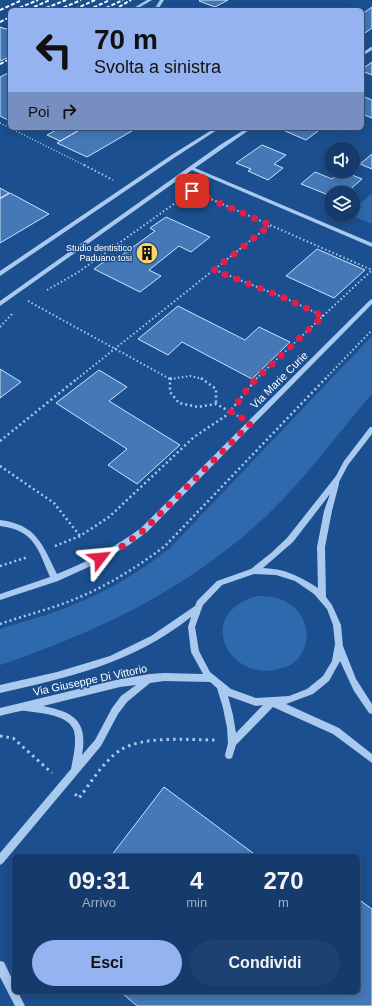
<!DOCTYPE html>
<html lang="it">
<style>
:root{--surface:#143b6b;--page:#1d4271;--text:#f1f3f6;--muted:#9dadc1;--line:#33557e;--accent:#95b2f1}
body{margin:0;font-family:Arial,sans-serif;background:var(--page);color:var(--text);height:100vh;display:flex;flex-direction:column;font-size:15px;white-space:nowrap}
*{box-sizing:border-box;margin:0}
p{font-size:13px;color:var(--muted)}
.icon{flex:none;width:22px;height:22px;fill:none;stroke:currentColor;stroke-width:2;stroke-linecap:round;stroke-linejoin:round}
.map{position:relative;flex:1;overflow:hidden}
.sheet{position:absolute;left:12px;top:854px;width:348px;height:140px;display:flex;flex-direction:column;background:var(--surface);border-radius:6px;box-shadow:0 2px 10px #0003,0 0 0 1px var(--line)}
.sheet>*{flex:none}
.hud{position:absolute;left:8px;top:8px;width:356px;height:122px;border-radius:6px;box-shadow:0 2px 10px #0003,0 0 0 1px var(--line);background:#95b2f1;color:#111;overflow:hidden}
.tools{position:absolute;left:324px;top:142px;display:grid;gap:8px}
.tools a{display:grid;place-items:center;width:36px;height:36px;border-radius:50%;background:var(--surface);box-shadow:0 2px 10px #0003,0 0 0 1px var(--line);font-size:20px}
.pin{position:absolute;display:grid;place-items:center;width:34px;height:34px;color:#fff;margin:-17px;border-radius:8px;box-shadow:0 2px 6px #0006}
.me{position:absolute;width:44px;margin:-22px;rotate:61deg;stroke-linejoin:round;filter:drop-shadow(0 0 3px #0008)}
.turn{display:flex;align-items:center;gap:14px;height:84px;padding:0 20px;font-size:18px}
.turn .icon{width:52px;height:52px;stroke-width:2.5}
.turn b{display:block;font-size:28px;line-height:34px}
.then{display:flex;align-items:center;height:38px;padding:0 20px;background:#0003;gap:8px;font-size:15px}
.eta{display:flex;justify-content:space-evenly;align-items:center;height:68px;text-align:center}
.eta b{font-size:24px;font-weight:600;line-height:28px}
.cta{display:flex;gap:8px;margin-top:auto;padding:8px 20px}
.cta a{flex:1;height:46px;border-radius:24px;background:var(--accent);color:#111;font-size:16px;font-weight:600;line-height:46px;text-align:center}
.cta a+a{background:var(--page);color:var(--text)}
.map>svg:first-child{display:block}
.green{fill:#2e69ad}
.building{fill:#4478b7;stroke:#cfe3fa}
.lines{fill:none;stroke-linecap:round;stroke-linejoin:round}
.path-far3{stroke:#a9c9ee;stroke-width:1.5;stroke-dasharray:1 2;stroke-linecap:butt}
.path-far2{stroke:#a9c9ee;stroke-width:2;stroke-dasharray:1.5 2.5;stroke-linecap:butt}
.path-far1{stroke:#a9c9ee;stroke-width:2.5;stroke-dasharray:2 3;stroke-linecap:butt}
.path{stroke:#a9c9ee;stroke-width:3;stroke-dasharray:2.5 4;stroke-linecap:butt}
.minor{fill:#a9c9ee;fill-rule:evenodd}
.rail{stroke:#fff;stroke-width:2;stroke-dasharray:4 2;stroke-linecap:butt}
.route{stroke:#e11d48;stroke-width:7;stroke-dasharray:0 12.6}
.labels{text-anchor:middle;stroke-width:3;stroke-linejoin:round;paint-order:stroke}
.far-poi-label{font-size:9px;fill:#fff;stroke:#1b4f8f;text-anchor:end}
.street-label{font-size:11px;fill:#fff;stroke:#1b4f8f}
</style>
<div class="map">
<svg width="372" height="1006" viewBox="0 0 372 1006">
<rect width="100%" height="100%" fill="#1b4f8f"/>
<path class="green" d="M372 193V224L350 215H353V210Z
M372 336V394C343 427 317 463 286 496 206 580 109 628 0 665V629C24 621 50 615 73 605 108 591 139 572 169 549Z
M258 596C267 596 277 597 285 601 308 614 314 640 297 660 291 666 283 668 275 670 226 679 195 612 258 596Z"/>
<path class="building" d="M200 0H228L215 7 199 1Z
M372 7V28L362 35V14Z
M0 27 6 29 10 28V57L0 61Z
M372 62V75L362 71V69Z
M10 72V121L0 116V77Z
M362 96 372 100V118L362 114Z
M60 128H83L60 141 47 135Z
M83 128H137L87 157 57 143Z
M290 128H322L306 140 285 131Z
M262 145 286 155 274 164 283 168 268 180 248 171 251 169 236 163Z
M372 154V169L360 164Z
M342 171 362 179 346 193H331V196L301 184 315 172 332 179Z
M0 188 9 193 0 198Z
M10 193 49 214 0 243V199Z
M166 217 210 237 191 252 179 246 149 270 161 276 140 292 94 269 113 255 118 258 155 231 150 228Z
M317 249 365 270 334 298 286 276Z
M178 306 245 340 259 327 290 342 252 379 182 342 168 355 138 339Z
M0 369 21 382 0 398Z
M99 370 127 387 109 401 180 445 137 484 108 465 127 449 56 403Z
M164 787 257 856H111Z
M358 899 372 909V1006H137L121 992H358Z"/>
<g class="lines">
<path class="path-far3" d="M0 123 86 166"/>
<path class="path-far2" d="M84 165 113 180
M186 188 372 270
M215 270 287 299 323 316
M47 290 80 271 192 191
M28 301 170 379
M0 327 13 313
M77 379 270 225
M170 379 190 376 203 379
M256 379 372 270
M325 379 372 330"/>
<path class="path-far1" d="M169 378 170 379V392L179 403 198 407 216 404 238 416
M201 378 216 389V404
M170 379 174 378
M0 441 78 378
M0 466 54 503 80 536
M55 546 80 536 109 517 194 437 227 415 257 378
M0 566 28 557
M0 624C23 616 47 610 70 601 104 588 136 568 165 546L326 378"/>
<path class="path" d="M0 736 13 738 52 773
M75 794 79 798C91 783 102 763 119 751 142 735 188 740 215 740"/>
<path class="minor" d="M147 0H152L135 10H130Z
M160 0H164L159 8V10H155V8Z
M371 47H372V50L362 56V53Z
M215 128H220L177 156 0 276V271L173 154Z
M247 128H252L195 168 372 243V247L192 170 0 306V301L220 145Z
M372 299V304L147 532 129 545 95 564 58 581 0 600V594L50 577C38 549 34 530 0 526V520C37 525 42 544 57 574 87 562 115 547 141 528L370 300Z
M370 427H372V434L348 465 339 482V484L332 511 325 547 326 597 332 605 341 625 343 646 356 679 372 704V714L369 713 354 691 340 661 329 681 313 694 286 704 339 728 372 754V763L333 734 273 707 236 745 232 758 229 759 226 758 225 755 228 743 227 728 223 708 217 688 210 682 164 681 150 683 127 702 118 714 101 746 3 863 0 865V853L71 769C73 757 77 744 74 731 69 716 47 714 34 712 30 712 25 710 21 711 14 712 7 714 0 716V708L120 679 150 674 164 673 203 674 191 652 188 627 191 617C133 663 71 677 0 693V685L57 672 110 656 151 636 195 606 197 601 217 581 251 569 271 553 287 538 336 476 344 461ZM330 494 324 511 317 547 318 588C299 576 286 569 263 568L293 542ZM254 574 276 575 295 581 314 594 327 609 333 625 335 644 332 661 323 676 307 689 289 696 256 698 231 689 210 672 199 651 195 627 203 605 222 585ZM136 685 121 696 112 708 95 740 82 755C88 721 74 712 43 706L120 687ZM228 696 256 706 263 705 236 733 233 715Z
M0 961 4 962 14 983V992H18L25 1006H15L0 977Z"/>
<path class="rail" d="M34 7 50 0
M119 7 131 0
M46 8 66 0
M106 8 123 0
M75 9 95 0
M0 10 20 1
M14 10 38 0
M58 10 81 0
M88 10 110 0
M0 22 10 17
M0 64 10 59"/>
</g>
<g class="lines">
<path class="route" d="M100 558 123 546 144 530 251 423 231 412 251 384 323 316 287 299 214 270 270 225 192 191"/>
</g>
<defs>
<g id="building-disc" transform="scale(1.15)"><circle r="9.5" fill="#ffd166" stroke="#1b4f8f"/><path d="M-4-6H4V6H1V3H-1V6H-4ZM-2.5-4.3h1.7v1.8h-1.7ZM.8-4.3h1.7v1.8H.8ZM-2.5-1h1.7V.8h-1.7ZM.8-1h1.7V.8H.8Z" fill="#111"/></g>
</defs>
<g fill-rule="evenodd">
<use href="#building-disc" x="147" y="253"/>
</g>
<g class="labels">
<g class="far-poi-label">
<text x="132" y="251">Studio dentistico<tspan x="132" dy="10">Paduano tosi</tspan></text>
</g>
<g class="street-label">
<text transform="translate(279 380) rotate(-45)" y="4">Via Marie Curie</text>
<text transform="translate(90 680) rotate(-12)" y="4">Via Giuseppe Di Vittorio</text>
</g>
</g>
</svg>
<div class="tools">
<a><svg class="icon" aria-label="sound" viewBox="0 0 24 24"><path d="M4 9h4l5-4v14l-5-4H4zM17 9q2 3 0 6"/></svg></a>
<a><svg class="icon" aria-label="layers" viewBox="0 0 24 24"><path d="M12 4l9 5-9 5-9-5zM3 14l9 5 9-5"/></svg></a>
</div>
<div class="pin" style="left:192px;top:191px;background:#d93025"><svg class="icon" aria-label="arrive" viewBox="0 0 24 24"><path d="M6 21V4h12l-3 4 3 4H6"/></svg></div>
<svg class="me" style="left:100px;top:558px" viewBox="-20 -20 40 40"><path d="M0-17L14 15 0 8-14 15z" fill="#e11d48" stroke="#fff" stroke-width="4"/></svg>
<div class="hud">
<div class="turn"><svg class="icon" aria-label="left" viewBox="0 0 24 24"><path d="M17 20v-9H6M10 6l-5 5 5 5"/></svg><div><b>70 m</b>Svolta a sinistra</div></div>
<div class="then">Poi<svg class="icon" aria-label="right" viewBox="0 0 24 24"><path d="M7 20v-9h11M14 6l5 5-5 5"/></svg></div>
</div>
<section class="sheet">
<div class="eta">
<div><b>09:31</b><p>Arrivo</p></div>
<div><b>4</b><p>min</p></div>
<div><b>270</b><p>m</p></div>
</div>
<div class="cta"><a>Esci</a><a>Condividi</a></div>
</section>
</div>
